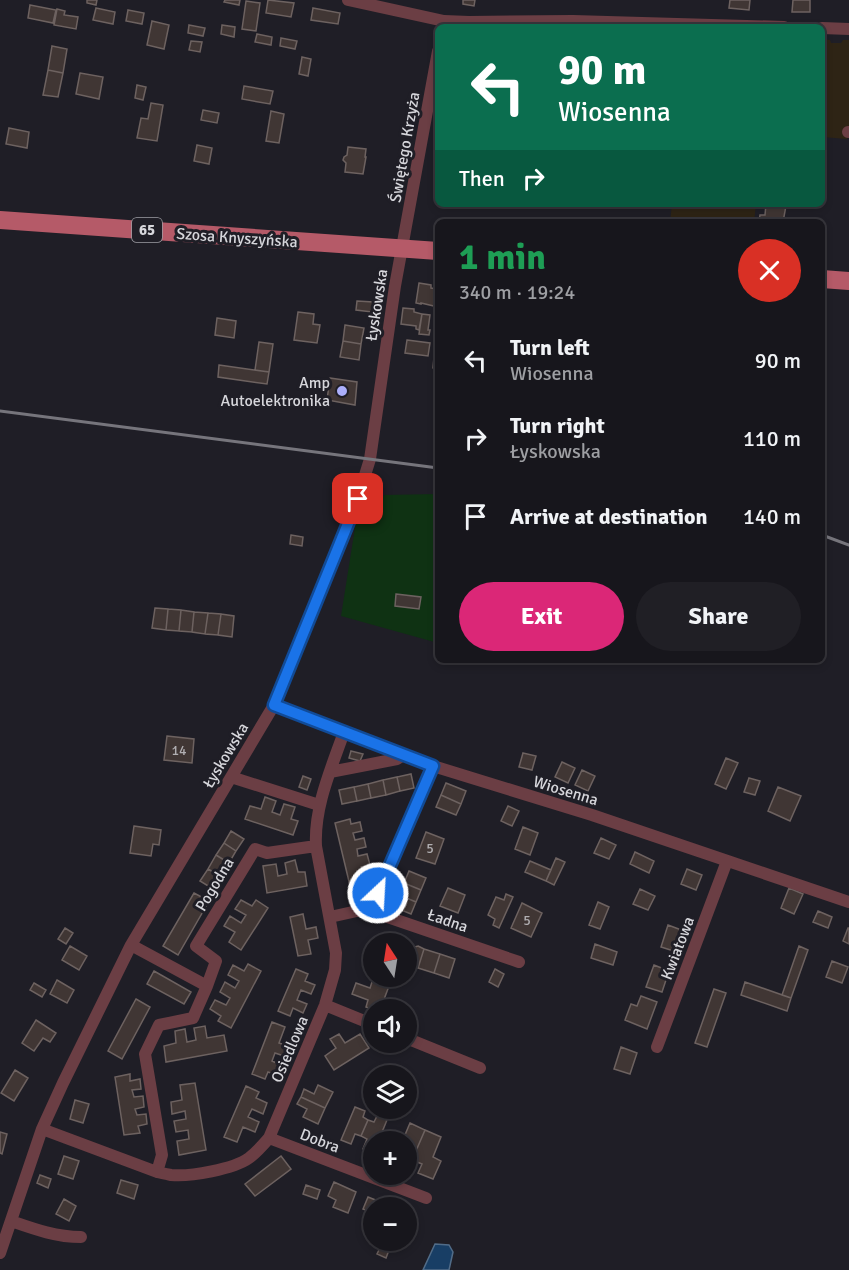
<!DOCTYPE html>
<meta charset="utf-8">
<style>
:root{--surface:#17161c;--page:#201f25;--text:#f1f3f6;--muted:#9e9fa3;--line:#36353b;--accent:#db2777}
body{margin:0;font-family:Signika,sans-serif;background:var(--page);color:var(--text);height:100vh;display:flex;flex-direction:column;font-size:22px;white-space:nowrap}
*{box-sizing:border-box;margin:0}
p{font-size:20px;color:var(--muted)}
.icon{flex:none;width:33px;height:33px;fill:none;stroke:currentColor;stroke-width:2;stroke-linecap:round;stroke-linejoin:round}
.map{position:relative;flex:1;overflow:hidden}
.side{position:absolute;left:435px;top:219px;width:390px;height:444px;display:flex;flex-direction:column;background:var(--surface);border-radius:9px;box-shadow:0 3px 9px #0003,0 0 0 2px var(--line)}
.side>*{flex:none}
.top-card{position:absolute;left:435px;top:24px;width:390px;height:183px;border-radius:9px;box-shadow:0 3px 9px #0003,0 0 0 2px var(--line);background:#0b6e4f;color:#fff;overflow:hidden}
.needle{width:39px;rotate:348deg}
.fabs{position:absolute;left:363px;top:933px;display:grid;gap:12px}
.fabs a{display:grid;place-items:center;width:54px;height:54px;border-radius:50%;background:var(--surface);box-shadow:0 3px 9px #0003,0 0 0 2px var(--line);font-size:30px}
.pin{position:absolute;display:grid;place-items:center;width:51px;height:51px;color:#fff;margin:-26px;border-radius:12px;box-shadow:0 3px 9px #0006}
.me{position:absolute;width:66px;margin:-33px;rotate:25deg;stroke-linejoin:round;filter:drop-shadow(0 0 4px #0008)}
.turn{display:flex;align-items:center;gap:21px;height:126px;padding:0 24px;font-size:27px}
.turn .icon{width:78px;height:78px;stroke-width:2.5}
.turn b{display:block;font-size:42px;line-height:51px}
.then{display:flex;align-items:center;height:57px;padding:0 24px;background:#0003;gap:12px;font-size:22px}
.round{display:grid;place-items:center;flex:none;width:63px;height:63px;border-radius:32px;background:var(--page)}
.summary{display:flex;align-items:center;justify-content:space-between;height:102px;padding:0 24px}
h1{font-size:36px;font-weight:700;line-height:45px;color:#1e9e55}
.button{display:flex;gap:12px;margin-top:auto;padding:12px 24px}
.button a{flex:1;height:69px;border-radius:36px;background:var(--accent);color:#fff;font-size:24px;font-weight:700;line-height:69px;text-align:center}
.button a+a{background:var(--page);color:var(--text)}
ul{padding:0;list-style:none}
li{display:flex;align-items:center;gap:18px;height:78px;padding:0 24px}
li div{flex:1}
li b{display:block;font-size:22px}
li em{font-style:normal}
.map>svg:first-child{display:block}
.education{fill:#2e2415}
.green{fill:#0f3213}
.water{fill:#183e65;stroke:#516c88;stroke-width:1.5}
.building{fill:#403634;stroke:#6d6260;stroke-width:1.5}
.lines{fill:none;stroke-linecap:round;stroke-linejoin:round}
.street{stroke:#6b3e44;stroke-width:12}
.primary{stroke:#b55a68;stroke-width:18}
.rail{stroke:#76757c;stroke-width:3}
.route-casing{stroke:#114b97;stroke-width:15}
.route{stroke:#1a73e8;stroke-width:10}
.poi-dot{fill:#acaffb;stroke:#1f1e26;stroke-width:2}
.labels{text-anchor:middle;stroke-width:6;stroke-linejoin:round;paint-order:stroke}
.number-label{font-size:14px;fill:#b0aeb1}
.shield{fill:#1f1e26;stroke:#9f9fa5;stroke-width:1.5}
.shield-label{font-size:15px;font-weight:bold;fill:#d6d6db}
.street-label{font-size:16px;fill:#d6d6db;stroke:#1f1e26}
.poi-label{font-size:16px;fill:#d6d6db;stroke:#1f1e26;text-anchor:end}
</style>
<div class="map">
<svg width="849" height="1270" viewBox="0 0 849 1270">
<rect width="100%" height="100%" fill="#1f1e26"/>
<path class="education" d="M822 39 830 40 831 43H841L843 40H849V125L847 139 822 137Z
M672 204H756L754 222H670Z"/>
<path class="green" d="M438 494V643L341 616 357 515H365L367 504 381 506 384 495Z"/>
<path class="water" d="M435 1244 449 1245 453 1252 449 1270H423Z"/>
<path class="building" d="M87 0H97L96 5 87 3Z
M225 0H240L239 5 224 2Z
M268 0 294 3 291 17 266 13Z
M463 0H475L474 6 463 4Z
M730 0H750L749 10 729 8Z
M793 0H810V12H792Z
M246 1 260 3 256 31 242 29Z
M30 5 56 10 53 23 28 18Z
M96 8 115 12 113 24 93 20Z
M313 8 340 13 338 24 311 20Z
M57 9 65 11 64 15 78 17 76 29 54 25Z
M128 10 144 13 142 24 126 21Z
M152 21 169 25 164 49 147 45Z
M189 25 205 28 203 36 188 33Z
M222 25 235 27 234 37 221 34Z
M257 34 272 37 271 45 255 42Z
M281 38 297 41 295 49 280 46Z
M191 41 202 42 200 52 189 50Z
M52 46 67 49 63 73 48 70Z
M302 57 311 59 308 76 299 74Z
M48 70 63 73 58 97 43 95Z
M80 73 103 77 99 99 76 94Z
M137 85 146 87 143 100 135 98Z
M244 86 273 91 270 104 242 99Z
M151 103 163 105 157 141 137 138 141 118 148 119Z
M203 110 219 113 217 123 201 120Z
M271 111 284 114 279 143 266 141Z
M9 128 29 132 27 148 6 144Z
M197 145 212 148 209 164 194 161Z
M348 147 366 149 365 157H366L363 174 345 172 346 163 343 160 344 157 347 155Z
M766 204 786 206 783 222 769 221V222H759L760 215H765Z
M419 283 431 285V288L438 289V307L421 303V304L416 303Z
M357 301 373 302 372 312 356 310Z
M403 308 414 309V312L422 314 419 330 416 329V326L401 324Z
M298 312 314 314 313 324 320 325 317 343 294 340Z
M422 314 430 315 428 330H430L429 335 419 334Z
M217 318 236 321 234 338 215 335Z
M345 325 364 328 361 344 343 341Z
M407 340 430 343 428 356 405 353Z
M343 341 361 344 359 360 340 357Z
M259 342 273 344 269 372 255 370Z
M434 357H438V369L433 368Z
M219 365 269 372 267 384 218 377Z
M330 378 357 382 355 405 327 400Z
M291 535 303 537 302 546 290 544Z
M396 594 421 597 419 609 395 606Z
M155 608 168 609 166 630 152 628Z
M168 609 181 610 179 631 166 630Z
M181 610 194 612 192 632 179 631Z
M194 612 208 613 205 634 192 632Z
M208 613 221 614 218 635 205 634Z
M221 614 234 616 232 637 218 635Z
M167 736 194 739 192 763 164 760Z
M351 751 363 754 360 761 349 758Z
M523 753 536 756 532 770 519 767Z
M726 758 738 763 726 789 715 784Z
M562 762 575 768 568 783 555 777Z
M582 770 595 776 588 791 575 785Z
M411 774 414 788 400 791 397 777Z
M303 776 311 779 307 790 299 787Z
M397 777 400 791 386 795 383 780Z
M749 778 760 781 755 795 744 792Z
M383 780 386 795 371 798 368 784Z
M446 783 466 791 461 804 441 795Z
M368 784 371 798 357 801 354 787Z
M354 787 357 801 342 804 339 790Z
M778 787 801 796 790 821 768 811Z
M441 795 461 804 456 815 436 807Z
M265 797 276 801 272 812 280 815 284 804 295 807 291 819 298 821 293 835 245 819 250 806 261 809Z
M508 806 519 811 512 826 501 821Z
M350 819 351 824 360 822 362 831 353 833 355 840 364 838 366 847 357 849 358 856 367 854 370 865 361 867 363 874 372 872 374 882 365 884 367 891 352 894 335 823Z
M134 826 161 830 159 845 153 844 151 856 130 853Z
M523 827 538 833 530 855 515 849Z
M231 831 244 839 236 851 224 843Z
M426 832 444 839 435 864 416 858Z
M601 838 616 845 609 859 594 853Z
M224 843 236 851 229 863 216 855Z
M635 852 654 861 649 873 630 864Z
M216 855 229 863 220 876 208 869Z
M556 858 565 862 554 885 546 881Z
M295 860 298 872H305L307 886 267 893 263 866 276 864 278 876 287 874 285 863Z
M530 861 551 870 546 881 525 872Z
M208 869 220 876 213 889 200 881Z
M687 869 702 875 696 890 681 884Z
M409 871 426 878 421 890 404 883Z
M404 883 421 890 416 902 399 895Z
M448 888 465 895 458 913 440 906Z
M789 888 803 894 794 914 781 908Z
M640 889 655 896 648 910 633 904Z
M194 893 209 901 178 955 163 946Z
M506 894 513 897 499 928 493 925 495 919 488 915 496 897 504 900Z
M399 895 416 902 411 914 394 907Z
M241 900 252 906 256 900 268 908 241 950 229 942 235 932 224 926 230 916 241 923 246 915 235 909Z
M598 902 609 907 600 929 589 925Z
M522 903 542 913 531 937 511 928Z
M818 911 832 917 828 928 813 922Z
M303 914 306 929 316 927 318 938 308 940 311 954 298 956 290 917Z
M668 925 684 931 677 952 661 947Z
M65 928 73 933 66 944 58 939Z
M848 928H849V944L843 941Z
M595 944 617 952 613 965 591 958Z
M70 946 87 956 79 970 62 960Z
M418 946 424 949 418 968 411 967 407 949Z
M799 946 808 950 791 998 782 995Z
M424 949 440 954 434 973 418 968Z
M440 954 455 959 449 978 434 973Z
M832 961 848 967 842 983 826 977Z
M248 964 261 971 231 1028 218 1021 221 1016 210 1009 215 1000 226 1005 230 998 220 992 225 982 235 988 239 981 228 975 233 965 244 971Z
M654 965 669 971 662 992 646 987Z
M296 969 308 974 305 981 315 985 311 994 301 990 297 1000 307 1004 303 1013 293 1008 290 1016 278 1011Z
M495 969 504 974 498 987 489 982Z
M154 971 191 992 184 1004 147 984Z
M374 976H388L392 978 380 1010H374L366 1007 368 1000 352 994 356 983 370 988Z
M57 980 74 990 67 1003 50 994Z
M745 982 791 998 787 1011 741 995Z
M34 983 46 990 42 997 30 990Z
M714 989 726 993 707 1047 695 1043Z
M641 996 657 1002 647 1029 625 1020 631 1004 637 1006Z
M136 999 150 1007 122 1059 108 1051Z
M36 1020 56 1033 50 1042 43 1038 34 1051 22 1043Z
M272 1022 285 1027 279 1043 291 1047 287 1057 275 1053 272 1061 283 1066 279 1076 268 1072 265 1079 252 1074Z
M205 1026 207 1038 224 1035 227 1051 166 1062 164 1046 176 1043 175 1031 185 1029 187 1042 196 1040 194 1028Z
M339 1034 345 1043 360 1034 369 1048 334 1070 325 1056 336 1048 330 1039Z
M621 1047 637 1053 630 1074 614 1069Z
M15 1070 28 1078 14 1101 1 1093Z
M130 1074V1081L140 1079 141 1089 132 1090 134 1097 143 1096 144 1107 135 1109 137 1115 146 1114 147 1124 138 1126 140 1133 124 1135 115 1077Z
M195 1083 206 1150 179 1155 177 1141 189 1139 188 1130 176 1132 174 1121 186 1119 185 1111 172 1114 171 1102 182 1100 180 1085Z
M318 1085 333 1092 325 1108 301 1097 304 1089 314 1094Z
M246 1086 259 1092 256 1098 267 1103 263 1114 252 1109 248 1117 259 1122 255 1132 243 1127 237 1142 224 1137Z
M301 1097 325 1108 318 1124 303 1117 307 1109 297 1104Z
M75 1100 89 1104 83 1123 70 1119Z
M355 1107 365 1111 363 1117 368 1120 361 1136 355 1134 351 1144 341 1140Z
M377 1116 387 1120 378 1142H374L373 1154 363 1149 367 1139 361 1136 368 1120 374 1122Z
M410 1123 425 1130 412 1160 406 1157V1142H402Z
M425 1130 441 1137 433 1157 441 1161 433 1179 418 1173 422 1164 412 1160Z
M0 1132 7 1134 2 1154 0 1153Z
M64 1156 79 1161 73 1179 58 1174Z
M281 1156 291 1169 255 1196 245 1184Z
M40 1175 51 1179 48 1188 37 1183Z
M121 1180 138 1185 134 1199 117 1193Z
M334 1182 356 1192 348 1213 333 1207 336 1200 328 1196Z
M306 1185 320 1190 317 1199 303 1194Z
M368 1197 383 1203 381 1208H374V1213L363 1209Z
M64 1199 76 1206 69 1221 56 1214Z
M406 1216 414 1219 406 1236Z
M381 1246 389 1250 386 1258 377 1254Z"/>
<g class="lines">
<path class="street" d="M348 0 444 21 469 22 573 21 784 27
M822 28 849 29
M848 132H849
M274 705 433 766 592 815 849 902
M330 772 397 759 403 755
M231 777 319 805
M370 911 387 875 433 766
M330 917 357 911H370L519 962
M131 945 207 986 193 1018 159 1025 145 1054 162 1155 157 1172
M207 986 216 961 196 946 255 849 267 853 316 846
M325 1005 374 1025
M406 1038 480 1068
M657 1047 727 861
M42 1129 157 1172C161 1173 166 1174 171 1175 190 1177 234 1169 249 1158 257 1152 263 1145 269 1138L325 1005 335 970 336 953 316 846C314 807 331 769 344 732
M269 1138 426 1198
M11 1221C34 1229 56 1237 81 1237
M0 1253 42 1129 63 1083 131 945 274 705 353 514 370 459 395 286 438 51"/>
<path class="primary" d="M0 220 438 251
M822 279 849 281"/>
<path class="rail" d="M0 411 438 468
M822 535 849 545"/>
</g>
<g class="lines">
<g class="route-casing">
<path id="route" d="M358 499 274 705 433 766 378 893"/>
</g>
<use href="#route" class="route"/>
</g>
<circle class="poi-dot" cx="342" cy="391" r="6"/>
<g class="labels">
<g class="number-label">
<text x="179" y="755">14</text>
<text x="430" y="853">5</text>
<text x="527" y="925">5</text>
</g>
<rect class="shield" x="132" y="218" width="30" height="24" rx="4.5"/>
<g class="shield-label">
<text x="147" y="235">65</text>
</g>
<g class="street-label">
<text transform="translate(404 147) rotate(-80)" y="6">Świętego Krzyża</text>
<text transform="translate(237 237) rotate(4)" y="6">Szosa Knyszyńska</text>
<text transform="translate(376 305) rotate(-81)" y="6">Łyskowska</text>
<text transform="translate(225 755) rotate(-59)" y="6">Łyskowska</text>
<text transform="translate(566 790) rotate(17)" y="6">Wiosenna</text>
<text transform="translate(214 884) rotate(-59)" y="6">Pogodna</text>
<text transform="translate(448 920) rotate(19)" y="6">Ładna</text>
<text transform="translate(677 948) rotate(-69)" y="6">Kwiatowa</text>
<text transform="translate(289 1049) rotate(-67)" y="6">Osiedlowa</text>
<text transform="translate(320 1140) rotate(21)" y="6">Dobra</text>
</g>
<g class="poi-label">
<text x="330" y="388">Amp<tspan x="330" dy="18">Autoelektronika</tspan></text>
</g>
</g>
</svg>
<div class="fabs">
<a><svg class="needle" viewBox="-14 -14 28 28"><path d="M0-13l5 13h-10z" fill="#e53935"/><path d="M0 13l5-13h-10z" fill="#9e9fa3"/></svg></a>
<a><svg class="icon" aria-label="sound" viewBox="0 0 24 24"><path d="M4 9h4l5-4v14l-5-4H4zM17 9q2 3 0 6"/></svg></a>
<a><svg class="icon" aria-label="layers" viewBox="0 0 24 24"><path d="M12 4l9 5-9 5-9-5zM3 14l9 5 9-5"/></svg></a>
<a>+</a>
<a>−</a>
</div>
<div class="pin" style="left:358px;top:499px;background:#d93025"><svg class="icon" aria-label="arrive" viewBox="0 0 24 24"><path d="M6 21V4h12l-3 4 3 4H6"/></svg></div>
<svg class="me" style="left:378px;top:893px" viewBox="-20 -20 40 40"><circle r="17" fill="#1a73e8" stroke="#fff" stroke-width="3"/><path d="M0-11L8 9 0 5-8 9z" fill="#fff"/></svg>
<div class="top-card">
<div class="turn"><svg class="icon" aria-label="left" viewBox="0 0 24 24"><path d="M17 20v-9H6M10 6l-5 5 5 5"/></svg><div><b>90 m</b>Wiosenna</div></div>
<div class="then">Then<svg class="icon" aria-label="right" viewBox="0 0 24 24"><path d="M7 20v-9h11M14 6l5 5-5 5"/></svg></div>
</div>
<section class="side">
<div class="summary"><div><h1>1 min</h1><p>340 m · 19:24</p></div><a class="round" style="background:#d93025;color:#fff"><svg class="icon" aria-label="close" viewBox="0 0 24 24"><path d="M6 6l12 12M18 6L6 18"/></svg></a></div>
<ul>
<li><svg class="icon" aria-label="left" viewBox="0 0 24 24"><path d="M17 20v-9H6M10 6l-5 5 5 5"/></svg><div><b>Turn left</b><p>Wiosenna</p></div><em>90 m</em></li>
<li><svg class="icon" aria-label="right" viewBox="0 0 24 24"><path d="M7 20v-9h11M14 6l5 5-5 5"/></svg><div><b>Turn right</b><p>Łyskowska</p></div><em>110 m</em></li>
<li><svg class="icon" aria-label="arrive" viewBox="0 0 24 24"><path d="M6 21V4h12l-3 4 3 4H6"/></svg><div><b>Arrive at destination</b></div><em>140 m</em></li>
</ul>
<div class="button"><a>Exit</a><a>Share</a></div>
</section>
</div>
